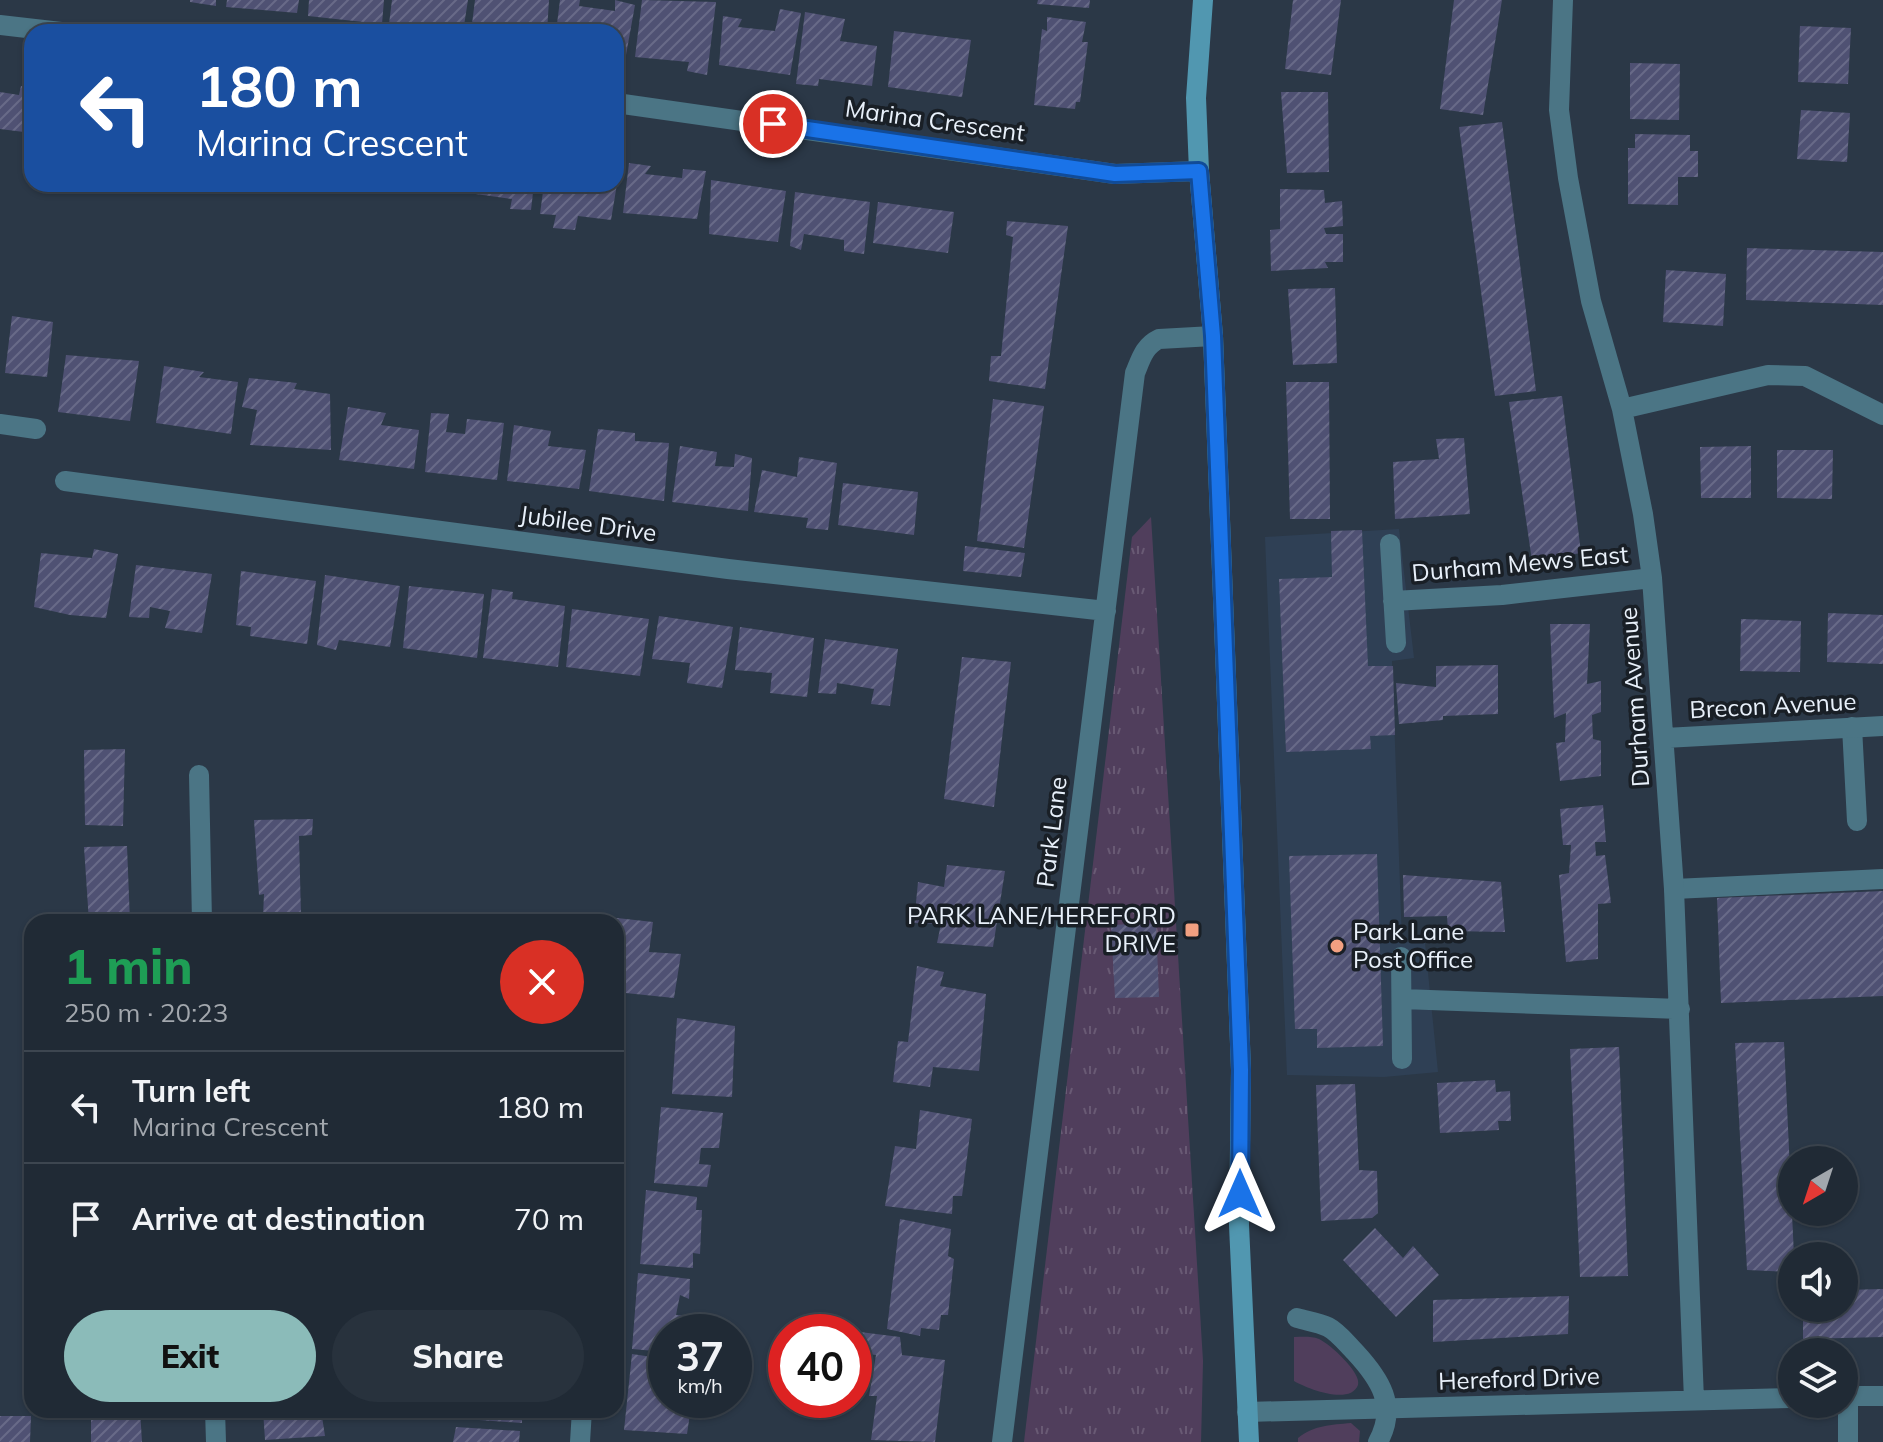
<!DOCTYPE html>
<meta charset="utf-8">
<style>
:root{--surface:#202a35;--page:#28323d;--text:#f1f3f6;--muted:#a2a7ad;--line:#3d4650;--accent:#8bbbb9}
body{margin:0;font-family:Mulish,sans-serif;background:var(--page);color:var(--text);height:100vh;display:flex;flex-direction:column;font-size:30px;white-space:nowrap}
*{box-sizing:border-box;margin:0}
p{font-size:26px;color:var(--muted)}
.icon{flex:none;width:44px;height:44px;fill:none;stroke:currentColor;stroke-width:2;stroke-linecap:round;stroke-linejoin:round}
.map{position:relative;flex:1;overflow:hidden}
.details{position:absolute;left:24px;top:914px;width:600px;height:504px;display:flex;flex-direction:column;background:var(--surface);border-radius:24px;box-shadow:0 2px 6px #0004,0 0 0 2px var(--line)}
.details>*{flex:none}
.hud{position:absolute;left:24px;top:24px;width:600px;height:168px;border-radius:24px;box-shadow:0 2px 6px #0004,0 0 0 2px var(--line);background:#1a4fa0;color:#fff;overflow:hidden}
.needle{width:52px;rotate:219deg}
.tools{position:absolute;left:1778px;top:1146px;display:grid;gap:16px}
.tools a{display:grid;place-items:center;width:80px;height:80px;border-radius:50%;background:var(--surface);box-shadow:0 2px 6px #0004,0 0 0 2px var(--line);font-size:40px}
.speed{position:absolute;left:648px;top:1314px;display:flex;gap:16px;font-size:40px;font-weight:700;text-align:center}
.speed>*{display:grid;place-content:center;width:104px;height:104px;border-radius:50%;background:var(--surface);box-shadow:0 2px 6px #0004,0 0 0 2px var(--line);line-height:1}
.speed small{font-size:20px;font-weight:400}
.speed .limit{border:12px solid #d22;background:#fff;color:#111}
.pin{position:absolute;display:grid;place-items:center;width:68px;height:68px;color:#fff;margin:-34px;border:4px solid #fff;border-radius:50%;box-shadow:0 2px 8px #0007}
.me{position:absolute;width:88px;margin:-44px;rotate:0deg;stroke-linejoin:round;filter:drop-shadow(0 0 6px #0008)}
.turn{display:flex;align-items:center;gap:28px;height:168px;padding:0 40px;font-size:36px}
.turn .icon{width:104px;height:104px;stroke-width:2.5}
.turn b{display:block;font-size:56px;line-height:68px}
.round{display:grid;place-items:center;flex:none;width:84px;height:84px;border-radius:42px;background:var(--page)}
.overview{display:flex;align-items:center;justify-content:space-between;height:136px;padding:0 40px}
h1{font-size:48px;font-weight:800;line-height:60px;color:#1e9e55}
.cta{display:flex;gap:16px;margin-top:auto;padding:16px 40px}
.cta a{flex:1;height:92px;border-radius:48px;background:var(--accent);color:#111;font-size:32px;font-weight:800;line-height:92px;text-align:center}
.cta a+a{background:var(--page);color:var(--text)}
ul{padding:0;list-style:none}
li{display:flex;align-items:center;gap:24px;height:112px;padding:0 40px;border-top:2px solid var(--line)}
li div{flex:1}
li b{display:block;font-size:30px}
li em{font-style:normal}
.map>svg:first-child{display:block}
.built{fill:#2f4055}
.green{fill:#503e5c}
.park{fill:url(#park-tufts)}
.building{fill:url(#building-hatch)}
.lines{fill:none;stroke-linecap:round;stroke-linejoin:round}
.lane{stroke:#4b7585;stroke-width:20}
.street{stroke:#4b7585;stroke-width:20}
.secondary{stroke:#5197b0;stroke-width:20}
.route-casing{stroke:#114b97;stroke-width:20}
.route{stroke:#1a73e8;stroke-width:14}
.poi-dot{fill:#f2a081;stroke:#191f26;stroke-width:3}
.labels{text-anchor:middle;stroke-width:7;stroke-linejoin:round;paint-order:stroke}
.street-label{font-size:24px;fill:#e8f0fa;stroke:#191f26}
.poi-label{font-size:24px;fill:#e8f0fa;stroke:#191f26;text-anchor:end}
</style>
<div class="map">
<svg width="1883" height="1442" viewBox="0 0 1883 1442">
<defs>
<pattern id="park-tufts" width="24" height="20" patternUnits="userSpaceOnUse" patternTransform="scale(2)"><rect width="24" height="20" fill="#503e5c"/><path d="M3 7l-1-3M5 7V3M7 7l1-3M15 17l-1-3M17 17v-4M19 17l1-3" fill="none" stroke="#695a74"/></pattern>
<pattern id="building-hatch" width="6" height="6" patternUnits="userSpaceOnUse" patternTransform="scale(2)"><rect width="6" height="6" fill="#4f5173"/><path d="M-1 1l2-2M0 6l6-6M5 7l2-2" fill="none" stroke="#686a88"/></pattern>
</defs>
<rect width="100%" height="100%" fill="#2b3847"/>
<path class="built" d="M1399 529 1414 658 1392 661 1402 942 1425 943 1438 1072 1384 1077 1287 1075 1265 537Z"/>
<path class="green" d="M1294 1337C1303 1337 1311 1336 1319 1339 1330 1344 1362 1373 1358 1385 1350 1406 1306 1388 1294 1381Z
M1351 1423 1360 1431 1359 1442H1298V1438C1314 1425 1331 1425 1351 1423Z"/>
<path class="park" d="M1151 517 1203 1361 1201 1442H1024L1132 537Z"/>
<path class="building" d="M190 0H216V6L190 2Z
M227 0H299L297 13 226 7Z
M309 0H384L382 24 308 16Z
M392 0H468L463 32 389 24Z
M475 0H549L547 32H471Z
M560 0H580L579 6 615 11V0L635 5 626 55 616 54V32H556Z
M642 0 716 2 707 75 687 71 689 62 635 57Z
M1038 0H1090L1089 8 1037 4Z
M1293 0H1341L1331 75 1285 69Z
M1454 0H1502L1483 115 1440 109Z
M780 9 801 13 790 75 719 65 723 16 742 19 738 27 775 31Z
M805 12 845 19 840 41 877 46 872 86 819 79 818 86 796 84Z
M1047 17 1086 22 1082 42H1088L1080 102H1076L1075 109 1034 105 1042 29 1047 31Z
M1800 26 1851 28 1848 84 1798 82Z
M894 31 971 40 962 97 888 87Z
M1630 63 1680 64 1679 120 1630 119Z
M21 86 32 88V133L0 129V92L19 95Z
M1281 92H1328L1329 172 1287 173Z
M1801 110 1850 113 1847 162 1797 159Z
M1502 122 1536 391 1495 396 1459 127Z
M1635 134 1690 135V151H1698V177H1678V205L1628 204V148H1635Z
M629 163 651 166 645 174 682 178 683 169 706 171 697 219 623 213Z
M711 180 786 191 778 242 709 234Z
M416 184H449L447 190Z
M456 184H534L531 210 510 209 512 199 454 191Z
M544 184H617L611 220 578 216 575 230 553 228 556 215 540 214Z
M1280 189 1324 190 1325 203 1342 201 1343 226 1324 228 1326 234H1343V262H1325L1328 268 1271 271 1270 230 1280 229Z
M795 192 870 202 864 254 844 251V240L804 234 801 250 790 246Z
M878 202 954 212 948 253 873 243Z
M1007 221 1068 226 1045 389 989 381 991 356H1001L1013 237 1006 235Z
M1747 248 1883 252V305L1746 300Z
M1666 270 1726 274 1723 326 1663 322Z
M1335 288 1337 363 1293 365 1288 289Z
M12 316 53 322 47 377 5 373Z
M66 355 139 361 130 421 58 412Z
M164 366 204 372 199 377 238 382 231 434 156 423Z
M249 378 297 383 294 389 330 394 331 450 250 445 257 410 242 407Z
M1286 382H1329L1330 519H1290Z
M1562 396 1581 553 1532 561 1509 402Z
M993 399 1044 406 1024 548 977 541Z
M348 407 386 413 381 425 419 430 414 469 339 460Z
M431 413 449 414 446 432 465 434 467 419 504 423 497 480 425 472Z
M514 425 551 431 548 446 586 450 579 489 507 481Z
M598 429 635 433V441L669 443 664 501 589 491Z
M1464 438 1470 514 1395 519 1393 462 1439 459 1436 439Z
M680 446 717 452 715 466 734 467 735 454 752 458 748 511 672 502Z
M1751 446V498H1701L1700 447Z
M1777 450H1833L1832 499 1777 498Z
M799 457 837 463 828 530 806 528 808 518 754 512 762 470 797 477Z
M843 483 918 492 914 535 838 525Z
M1362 530 1368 666H1393L1395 735 1370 736 1371 749 1286 752 1279 579 1332 577 1331 531Z
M965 546 1025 553 1021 577 963 571Z
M94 549 118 554 106 618 70 615 34 607 41 553 92 558Z
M136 565 212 574 202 633 165 628 170 611 150 607 149 618 129 617Z
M241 571 316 581 307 644 250 636 251 627 236 625Z
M325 575 400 586 390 647 339 640 336 650 317 645Z
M409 586 484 594 477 658 403 648Z
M492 589 513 592 512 599 565 606 558 667 483 658Z
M572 609 649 619 640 676 566 667Z
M1828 613 1883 615V664L1827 662Z
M659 616 733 627 722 688 687 683 690 663 652 659Z
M1741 619 1801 621 1800 672 1740 671Z
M1550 624H1590L1587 684 1601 681V712L1592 715 1593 739 1601 741V776L1560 781 1556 743 1565 742 1566 713 1554 718Z
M740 627 814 638 807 697 770 693 772 673 735 670Z
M825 639 898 649 890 706 871 704 874 689 837 683 836 694 818 693Z
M962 657 1011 662 994 807 944 799Z
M1498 665V714L1443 716V720L1399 724 1396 683 1436 687V666Z
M125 749 123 826 85 825 84 750Z
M1603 805 1606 842H1595L1596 856 1605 855 1611 903 1598 904V959L1566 962 1559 875 1569 873 1571 845H1563L1560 809Z
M313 819 312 835 299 836 301 916 263 917 264 894 259 895 254 820Z
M127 846 130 922H89L84 847Z
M1377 854 1383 1046 1317 1048V1029H1295L1289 856Z
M947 865 1005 871 993 947 937 943 941 924 914 923 918 882 944 887Z
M1403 875 1501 882 1505 932 1448 931 1447 916 1404 917Z
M1883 891V996L1721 1003 1717 898Z
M581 914 653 922 649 952 681 954 674 998 616 992V922H580Z
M1156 923 1159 997 1115 998 1111 925Z
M917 966 944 972 940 986 986 994 979 1071 933 1067 930 1087 893 1082 898 1041 908 1042Z
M677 1018 735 1026 732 1097 672 1094Z
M1784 1042 1794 1256 1792 1272 1747 1270 1735 1043Z
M1619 1047 1628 1276 1580 1277 1570 1049Z
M1495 1080 1496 1092 1510 1091 1511 1121H1498L1499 1130 1440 1133 1437 1083Z
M1355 1084 1359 1170 1377 1171 1378 1213 1372 1218 1321 1221 1316 1085Z
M661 1107 723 1113 719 1148H701L699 1164 711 1165 707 1187 654 1183Z
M920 1110 972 1119 962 1196H953L952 1214 885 1206 895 1146 916 1149Z
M646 1190 697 1197 696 1210H702L700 1254 693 1253V1268L640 1264Z
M900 1219 951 1229 948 1256 954 1259 948 1315H941L939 1330 921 1328 920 1336 887 1329Z
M1375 1228 1403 1258 1413 1246 1439 1275 1396 1317 1343 1260Z
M638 1273 690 1279 689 1299 680 1295 676 1315 687 1316 686 1332H666V1352L632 1349Z
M1883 1289V1337L1803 1339V1308H1844V1290Z
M1569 1296 1568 1334 1433 1342V1300Z
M860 1332 900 1337 902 1355 945 1360 935 1442 871 1440 877 1396H869L876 1355 858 1353Z
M632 1354 666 1359V1400H692L687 1434 624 1430Z
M91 1410H140L142 1442H91Z
M263 1410H321L325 1436 265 1440Z
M480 1410H522V1423L479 1420Z
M0 1416H31L30 1442H0Z
M456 1427 520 1431 519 1442H453Z"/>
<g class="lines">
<path class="lane" d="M1852 727 1857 821
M1674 889 1883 879"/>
<path class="street" d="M1563 0 1559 110 1568 178 1591 301 1622 409 1643 514 1652 578 1674 889 1694 1400
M0 25 61 32
M616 103 1115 174 1199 171
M1622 409 1768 375 1805 376 1883 415
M0 424 36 429
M65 481 728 569 1106 611
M1390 544 1396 643
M1393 601 1502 595 1652 578
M1665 738 1883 726
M199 775 202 922
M1401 957 1402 1059
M1402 999 1680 1009
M1297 1318C1307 1321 1318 1322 1328 1327 1338 1332 1347 1344 1355 1352 1380 1379 1398 1406 1378 1442
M1844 1396H1883
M1848 1396V1442
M215 1410 216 1442
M1247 1412 1792 1398
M580 1442 582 1410
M1002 1442 1135 373C1141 359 1144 346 1159 339L1213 336"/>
<path class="secondary" d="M1203 0 1196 98 1199 171 1213 336 1241 1070 1239 1225 1249 1442"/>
</g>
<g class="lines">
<g class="route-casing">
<path id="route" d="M773 124 1115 174 1199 171 1213 336 1241 1070 1240 1194"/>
</g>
<use href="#route" class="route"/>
</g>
<g class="poi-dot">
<rect x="1184" y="922" width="16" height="16" rx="4"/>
<circle cx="1337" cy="946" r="8"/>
</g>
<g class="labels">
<g class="street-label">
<text transform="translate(935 121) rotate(8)" y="8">Marina Crescent</text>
<text transform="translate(588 524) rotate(8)" y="8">Jubilee Drive</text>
<text transform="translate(1520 564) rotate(-5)" y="8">Durham Mews East</text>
<text transform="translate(1635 697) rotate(-94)" y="8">Durham Avenue</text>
<text transform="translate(1773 706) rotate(-3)" y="8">Brecon Avenue</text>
<text transform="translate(1052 832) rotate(-83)" y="8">Park Lane</text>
<text transform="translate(1519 1379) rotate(-2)" y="8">Hereford Drive</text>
</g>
<g class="poi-label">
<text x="1176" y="924">PARK LANE/HEREFORD<tspan x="1176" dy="28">DRIVE</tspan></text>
<text x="1353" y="940" text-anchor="start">Park Lane<tspan x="1353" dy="28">Post Office</tspan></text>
</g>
</g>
</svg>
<div class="tools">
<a><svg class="needle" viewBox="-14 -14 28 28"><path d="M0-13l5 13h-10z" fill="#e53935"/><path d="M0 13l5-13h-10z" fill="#a2a7ad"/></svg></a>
<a><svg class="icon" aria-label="sound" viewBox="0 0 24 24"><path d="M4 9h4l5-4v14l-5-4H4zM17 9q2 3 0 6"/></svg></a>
<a><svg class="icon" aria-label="layers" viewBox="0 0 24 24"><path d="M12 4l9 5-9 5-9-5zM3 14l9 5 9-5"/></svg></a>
</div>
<div class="speed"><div>37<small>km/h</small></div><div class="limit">40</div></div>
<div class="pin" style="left:773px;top:124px;background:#d93025"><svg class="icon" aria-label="arrive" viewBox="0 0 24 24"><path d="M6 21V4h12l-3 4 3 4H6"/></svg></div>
<svg class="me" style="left:1240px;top:1194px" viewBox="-20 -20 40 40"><path d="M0-17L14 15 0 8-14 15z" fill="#1a73e8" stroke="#fff" stroke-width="4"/></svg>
<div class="hud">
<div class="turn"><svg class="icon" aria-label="left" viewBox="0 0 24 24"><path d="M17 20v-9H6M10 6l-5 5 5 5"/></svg><div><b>180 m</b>Marina Crescent</div></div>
</div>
<section class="details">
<div class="overview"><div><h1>1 min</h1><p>250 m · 20:23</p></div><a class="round" style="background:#d93025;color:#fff"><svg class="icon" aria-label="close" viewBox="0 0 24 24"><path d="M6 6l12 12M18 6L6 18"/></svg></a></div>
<ul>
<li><svg class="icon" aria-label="left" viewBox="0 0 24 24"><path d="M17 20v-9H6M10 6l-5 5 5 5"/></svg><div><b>Turn left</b><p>Marina Crescent</p></div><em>180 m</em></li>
<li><svg class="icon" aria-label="arrive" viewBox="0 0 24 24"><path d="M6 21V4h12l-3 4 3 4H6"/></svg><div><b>Arrive at destination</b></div><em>70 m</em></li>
</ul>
<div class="cta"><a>Exit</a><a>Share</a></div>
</section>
</div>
